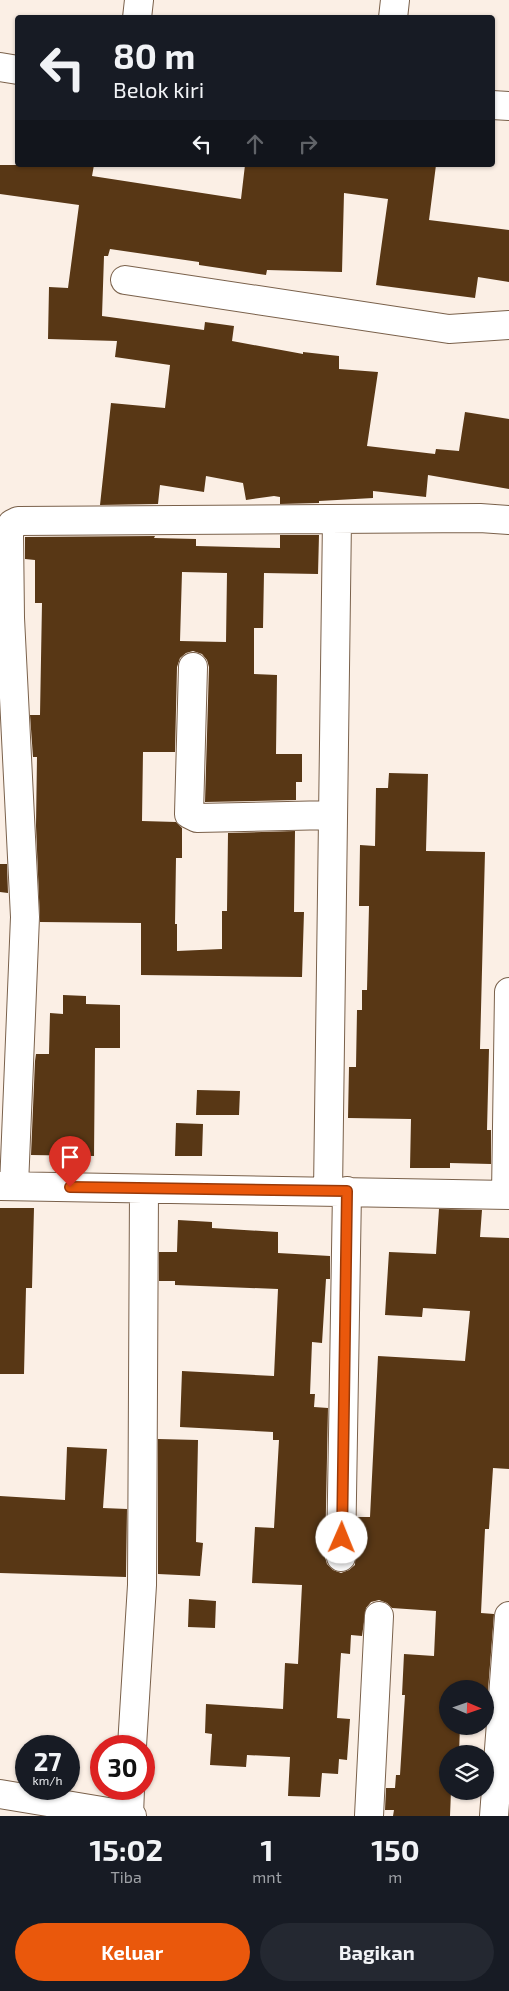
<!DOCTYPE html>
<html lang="id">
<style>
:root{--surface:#171b24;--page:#242831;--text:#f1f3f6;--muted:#9ea1a6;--accent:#ea580c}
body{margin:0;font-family:"Exo 2",sans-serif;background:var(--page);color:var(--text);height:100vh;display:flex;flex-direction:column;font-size:19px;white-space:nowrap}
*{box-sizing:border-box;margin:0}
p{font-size:16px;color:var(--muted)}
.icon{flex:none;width:28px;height:28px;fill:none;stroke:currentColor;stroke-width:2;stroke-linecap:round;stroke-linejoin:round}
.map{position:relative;height:1816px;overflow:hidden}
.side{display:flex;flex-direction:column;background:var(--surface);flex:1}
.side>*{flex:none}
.top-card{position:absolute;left:15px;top:15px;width:480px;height:152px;border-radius:5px;box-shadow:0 1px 4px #0004;background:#171b24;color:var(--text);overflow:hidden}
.needle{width:32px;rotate:92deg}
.tools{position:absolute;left:439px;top:1680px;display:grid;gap:10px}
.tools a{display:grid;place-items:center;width:55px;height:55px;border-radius:50%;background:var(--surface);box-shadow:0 1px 4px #0004;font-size:25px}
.speed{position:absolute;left:15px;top:1735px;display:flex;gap:10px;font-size:25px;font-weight:700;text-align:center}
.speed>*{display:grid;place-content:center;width:65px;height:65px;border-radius:50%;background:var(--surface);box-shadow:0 1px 4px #0004;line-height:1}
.speed small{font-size:12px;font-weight:400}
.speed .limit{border:8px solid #d22;background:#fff;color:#111}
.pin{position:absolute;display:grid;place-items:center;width:42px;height:42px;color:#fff;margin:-51px -21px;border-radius:50% 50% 50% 0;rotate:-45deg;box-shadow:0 0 5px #0007}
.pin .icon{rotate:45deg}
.me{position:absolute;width:55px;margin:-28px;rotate:1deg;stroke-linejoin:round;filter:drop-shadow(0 0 4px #0008)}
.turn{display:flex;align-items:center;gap:18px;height:105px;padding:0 15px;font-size:22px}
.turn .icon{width:65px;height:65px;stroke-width:2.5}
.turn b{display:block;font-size:35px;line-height:42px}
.lanes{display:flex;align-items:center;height:48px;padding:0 15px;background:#0003;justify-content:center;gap:25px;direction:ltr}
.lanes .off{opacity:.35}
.eta{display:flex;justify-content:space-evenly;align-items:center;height:85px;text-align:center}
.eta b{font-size:30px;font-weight:700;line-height:35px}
.button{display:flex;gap:10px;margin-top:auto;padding:10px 15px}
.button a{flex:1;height:58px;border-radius:30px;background:var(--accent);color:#fff;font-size:20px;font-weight:700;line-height:58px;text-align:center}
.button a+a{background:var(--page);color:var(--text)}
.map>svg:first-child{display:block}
.building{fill:#583715;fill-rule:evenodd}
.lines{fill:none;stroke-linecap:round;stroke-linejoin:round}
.street-casing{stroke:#7a614b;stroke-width:30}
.street{stroke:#fff;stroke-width:28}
.route-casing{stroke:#983908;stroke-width:12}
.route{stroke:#ea580c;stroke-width:9}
</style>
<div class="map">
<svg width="509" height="1816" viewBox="0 0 509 1816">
<rect width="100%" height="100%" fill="#fbefe5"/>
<path class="building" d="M0 165H94L92 176 241 199 245 165H436L429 220 509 230V282L478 277 475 298 376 285 388 199 344 193 342 272 267 270 266 275 199 265V262L110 249 108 256H104L102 316 204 330 205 322 234 326 232 341 303 354V352L339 356V369L378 372 367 446 435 454 436 449 459 451 465 412 509 419V489L428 475 426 497 373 491V498L319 501V503L280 504V497L274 496 246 500 243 483 206 476 204 492 160 485 158 504 100 505 111 403 165 408 170 365 115 357 117 341 48 339 49 287 68 288 79 205 0 194Z
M280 535H319L318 574 264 573 263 628H254V674L277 675 276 754H302V782H296V800L205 802 209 667 207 660 202 654 193 651 186 653 180 658 177 667 175 752H143L142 821 176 822 182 828V858H176L175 924H177V951L222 949V911H227L228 833 295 831 294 912H304L302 977 141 975V923L40 922 36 826 37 757H33L30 715H40L42 603H35V560L25 559V537L155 536 154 538 196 539V546L280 548ZM182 572 227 573 226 642 180 641Z
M389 773 428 774 426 851 485 852 480 1049H489L487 1130H491V1164L450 1163V1168H410L411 1119 348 1118 349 1067H356L357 1010H362V990H367L369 906H359L360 845 375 846 376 788H388Z
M0 864H7L8 893 0 892Z
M63 995 86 996V1004L120 1005V1048H95L94 1156 31 1155 35 1061 36 1054H49L50 1013 63 1014Z
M197 1090 240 1091 239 1115H196Z
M176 1123 203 1124 202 1156H175Z
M0 1208H34L32 1288H26L24 1374H0Z
M439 1209 482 1210 480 1237 509 1238V1469L493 1468 489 1529H485L481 1613 494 1614 487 1703H485V1689H448V1726H460L459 1754H448V1791H451L450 1816H393L394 1810H385L386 1788H395L396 1775H400L405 1695H402L404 1654 434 1656 436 1611 392 1608 387 1603 379 1600 371 1602 366 1608 362 1636 351 1635 350 1654 341 1653 337 1718 350 1719 347 1760 339 1759 338 1774 322 1773 320 1797 288 1796 290 1757 247 1755 246 1767 210 1765 212 1734 205 1733 206 1704 283 1709 285 1663 298 1664 302 1585 252 1583 255 1527 274 1528 279 1440H273V1432L180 1427 182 1371 274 1376 278 1289 175 1285V1281H159V1252H177L178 1220 212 1222V1228L278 1232V1253L330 1256V1279H326L322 1343 312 1342 310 1394H315L314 1407 328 1408 325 1557 327 1564 333 1570 341 1573 349 1570 355 1565 357 1517H370L378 1356 465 1361 470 1311 423 1308 422 1317 385 1315 389 1252 436 1254Z
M158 1439 198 1440 196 1542 203 1543 200 1576 158 1574Z
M67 1447 107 1449 103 1508 127 1509 126 1577 0 1573V1496L65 1500Z
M189 1599 216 1601 215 1628 188 1627Z"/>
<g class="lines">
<g class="street-casing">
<path id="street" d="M137 18 139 0
M393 18 395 0
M0 67 18 70
M492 105 509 106
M125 280 449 329 509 325
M193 667 189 814 197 818 332 815
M0 1186 509 1195
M14 1186 25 917 10 618 9 534 12 524 18 521 480 518 509 520
M328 1192 337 519
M506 1194 509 992
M341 1557 347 1191
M132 1746 142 1585 144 1189
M0 1794 132 1816
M129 1815 130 1789
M369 1816 379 1616
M494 1816 509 1616"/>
</g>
<use href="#street" class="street"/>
</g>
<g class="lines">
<g class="route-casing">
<path id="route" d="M70 1187 347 1191 342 1538"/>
</g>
<use href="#route" class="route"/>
</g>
</svg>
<div class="tools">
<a><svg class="needle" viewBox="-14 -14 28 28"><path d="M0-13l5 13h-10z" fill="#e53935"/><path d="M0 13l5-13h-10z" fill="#9ea1a6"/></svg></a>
<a><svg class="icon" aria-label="layers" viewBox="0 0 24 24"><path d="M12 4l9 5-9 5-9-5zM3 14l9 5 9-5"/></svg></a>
</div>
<div class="speed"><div>27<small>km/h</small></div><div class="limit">30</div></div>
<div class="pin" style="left:70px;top:1187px;background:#d93025"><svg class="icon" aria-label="arrive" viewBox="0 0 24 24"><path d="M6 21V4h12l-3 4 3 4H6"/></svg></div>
<svg class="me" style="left:342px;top:1538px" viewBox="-20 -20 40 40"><circle r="19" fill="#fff"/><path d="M0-13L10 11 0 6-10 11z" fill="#ea580c"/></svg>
<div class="top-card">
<div class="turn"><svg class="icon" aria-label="left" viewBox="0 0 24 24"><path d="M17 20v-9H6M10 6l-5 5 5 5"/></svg><div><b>80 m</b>Belok kiri</div></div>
<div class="lanes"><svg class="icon" aria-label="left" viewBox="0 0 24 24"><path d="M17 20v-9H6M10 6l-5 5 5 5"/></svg><svg class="icon off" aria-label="ahead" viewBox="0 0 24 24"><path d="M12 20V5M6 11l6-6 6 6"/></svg><svg class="icon off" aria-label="right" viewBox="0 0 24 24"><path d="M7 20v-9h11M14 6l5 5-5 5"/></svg></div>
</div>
</div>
<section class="side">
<div class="eta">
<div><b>15:02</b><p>Tiba</p></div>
<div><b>1</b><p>mnt</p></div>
<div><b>150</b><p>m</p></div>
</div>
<div class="button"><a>Keluar</a><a>Bagikan</a></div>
</section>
